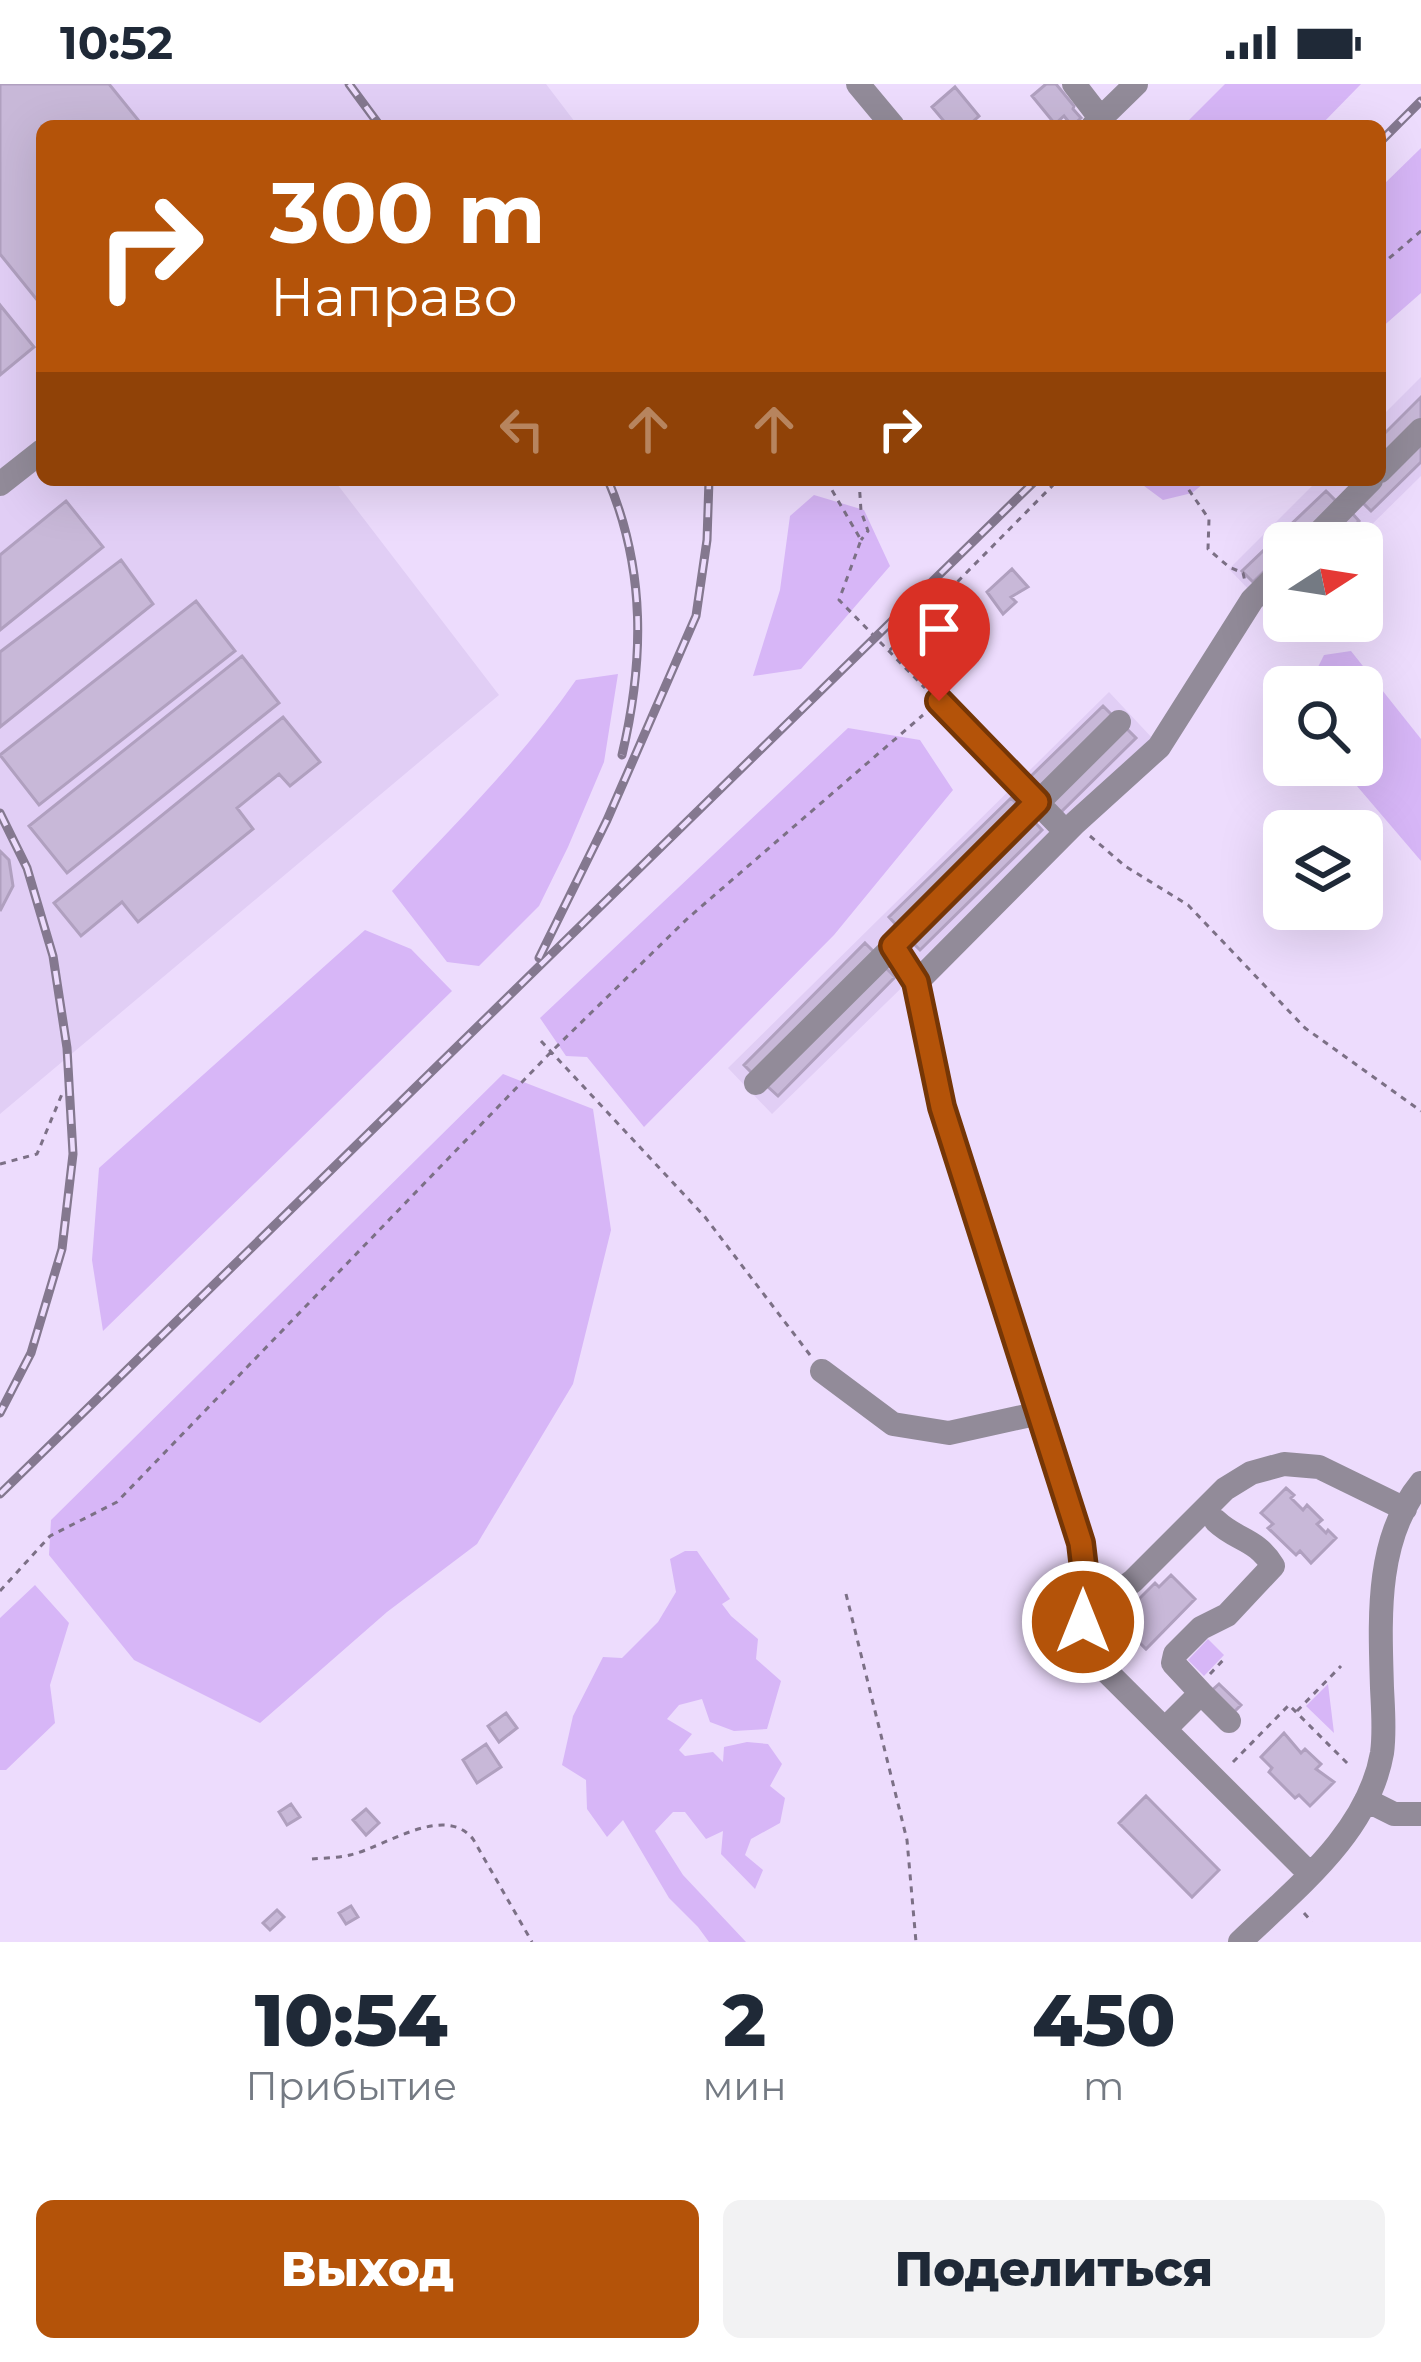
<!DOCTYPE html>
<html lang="ru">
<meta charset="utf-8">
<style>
:root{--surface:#fff;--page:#f2f2f3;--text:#1f2937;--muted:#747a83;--accent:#b45309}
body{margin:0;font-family:Montserrat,sans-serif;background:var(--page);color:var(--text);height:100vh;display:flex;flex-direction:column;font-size:45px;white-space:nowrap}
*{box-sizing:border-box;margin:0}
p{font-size:39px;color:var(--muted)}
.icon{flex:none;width:66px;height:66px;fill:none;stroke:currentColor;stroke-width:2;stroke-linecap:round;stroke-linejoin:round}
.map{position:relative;height:1858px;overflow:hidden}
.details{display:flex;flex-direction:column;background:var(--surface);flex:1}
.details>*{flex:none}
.guide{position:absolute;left:36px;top:36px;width:1350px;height:366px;border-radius:18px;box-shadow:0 12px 48px #0002;background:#b45309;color:#fff;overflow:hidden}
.needle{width:78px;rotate:78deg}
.buttons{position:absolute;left:1263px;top:438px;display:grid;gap:24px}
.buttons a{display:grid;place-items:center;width:120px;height:120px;border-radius:18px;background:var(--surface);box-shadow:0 12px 48px #0002;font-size:60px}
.pin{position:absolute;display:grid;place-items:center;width:102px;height:102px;color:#fff;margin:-123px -51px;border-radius:50% 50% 50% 0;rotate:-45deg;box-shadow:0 0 12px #0007}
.pin .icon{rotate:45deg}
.me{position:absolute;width:132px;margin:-66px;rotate:0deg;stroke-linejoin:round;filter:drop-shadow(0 0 9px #0008)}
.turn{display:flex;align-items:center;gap:42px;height:252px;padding:0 36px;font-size:54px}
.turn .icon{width:156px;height:156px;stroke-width:2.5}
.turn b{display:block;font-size:84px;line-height:102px}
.lanes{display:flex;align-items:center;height:114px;padding:0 36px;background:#0003;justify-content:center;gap:60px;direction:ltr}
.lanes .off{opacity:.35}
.eta{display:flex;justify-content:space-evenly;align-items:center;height:204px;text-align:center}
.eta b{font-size:72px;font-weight:800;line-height:84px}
.button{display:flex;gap:24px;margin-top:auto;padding:24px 36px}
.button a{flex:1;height:138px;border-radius:18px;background:var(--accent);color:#fff;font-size:48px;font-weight:800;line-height:138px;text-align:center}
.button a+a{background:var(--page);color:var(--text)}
.status{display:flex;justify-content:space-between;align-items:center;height:84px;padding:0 60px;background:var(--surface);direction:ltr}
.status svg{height:33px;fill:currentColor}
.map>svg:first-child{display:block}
.built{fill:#e1cef5}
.green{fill:#d7b6f7}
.building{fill:#c8b8d8;stroke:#b0a0bf;stroke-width:3}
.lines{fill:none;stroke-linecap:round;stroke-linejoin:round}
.path{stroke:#7c7086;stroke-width:3;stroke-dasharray:6 6;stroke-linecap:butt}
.minor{stroke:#928b99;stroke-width:24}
.rail-casing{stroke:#84788f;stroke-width:9}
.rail{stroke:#eddcfd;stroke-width:4.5;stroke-dasharray:14;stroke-linecap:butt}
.route-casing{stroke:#753606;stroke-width:30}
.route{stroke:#b45309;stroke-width:21}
</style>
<div class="status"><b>10:52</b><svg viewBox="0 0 49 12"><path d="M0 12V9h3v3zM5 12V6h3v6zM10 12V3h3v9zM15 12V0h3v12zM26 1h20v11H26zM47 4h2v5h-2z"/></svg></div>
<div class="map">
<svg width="1421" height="1858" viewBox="0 0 1421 1858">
<rect width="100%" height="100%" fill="#eddcfd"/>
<path class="built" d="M0 0H546L578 42H42V396H334L499 611 0 1030Z
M1421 293V392L1353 459H1284V528L1277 535 1229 485 1318 396H1380V334Z
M1109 608 1155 657 772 1030 728 984Z"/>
<path class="green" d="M1225 0H1361L1320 42H1183Z
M1421 64V209L1380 245V104Z
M1136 396H1208L1192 409 1163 416Z
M814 411 864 426 890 482 801 585 753 592 780 506 790 432Z
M1351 567 1421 655V777L1339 681H1362V603H1308L1324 571Z
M618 590 604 678 568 763 539 822 479 882 447 878 392 807C456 739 523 673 576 596Z
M848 644 920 656 953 706 834 851 644 1043 587 973 566 972 540 934Z
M365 846 411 865 452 907 103 1247 92 1176 99 1084Z
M503 990 593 1025 611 1146 573 1300 477 1460 387 1528 260 1639 134 1576 49 1471 51 1436Z
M685 1467H697L730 1515 722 1520 731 1532 758 1555 756 1575 781 1597 767 1645 734 1647 710 1638 702 1615 679 1621 667 1635 692 1650 679 1666 685 1672 713 1668 723 1678 724 1663 747 1658 768 1660 782 1680 770 1702 785 1714 780 1739 751 1755 745 1771 763 1786 755 1805 721 1770 723 1747 706 1755 685 1728H673L655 1747 683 1791 746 1858H709L698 1843 669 1814 623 1736 607 1753 587 1725 586 1696 562 1681 573 1632 603 1573 622 1574 658 1538 676 1508 670 1475Z
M35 1501 69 1539 50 1601 55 1639 6 1686H0V1534Z
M1208 1555 1224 1571 1204 1592 1188 1576Z
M1328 1600 1334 1649 1306 1622Z"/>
<path class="building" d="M0 0H109L143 42H42V222L0 170Z
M1046 0H1056L1074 22 1073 25 1081 34 1072 42 1064 32 1055 40 1032 12Z
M955 3 979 32 968 42H948L932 23Z
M0 221 34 263 0 291Z
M1421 313V335L1380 376V354Z
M1421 359V378L1371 427 1361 417Z
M1326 407 1337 418 1294 459H1284V468L1253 498 1242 487Z
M66 417 103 463 0 546V471Z
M1351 428 1359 437 1337 459H1319Z
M121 476 153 520 0 643V568Z
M1012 485 1028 503 1011 513 1016 518 1003 530 987 508Z
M196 517 235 567 39 721 0 671Z
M242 572 279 619 67 789 29 742Z
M1103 622 1116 635 1040 709 1027 696Z
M283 633 320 678 290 702 279 690 237 724 253 745 138 838 122 818 81 852 54 819Z
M1123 641 1136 654 1060 729 1048 716Z
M1011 714 1023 726 901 846 889 833Z
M1030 733 1042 746 920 866 908 854Z
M0 767 9 776 13 802 0 827Z
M865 859 876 870 755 992 744 981Z
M885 883 895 893 778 1012 767 1002Z
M1286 1404 1294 1411 1291 1414 1303 1426 1307 1421 1322 1436 1317 1440 1326 1449 1328 1446 1336 1454 1311 1479 1300 1467 1296 1471 1268 1444 1273 1440 1261 1429Z
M1171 1491 1195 1515 1146 1565 1122 1541 1133 1530 1129 1525 1155 1499 1159 1503Z
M1219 1600 1241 1621 1232 1630 1210 1608Z
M506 1629 517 1644 499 1658 488 1642Z
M1284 1649 1301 1669 1305 1665 1321 1680 1316 1685 1334 1698 1310 1722 1299 1711 1295 1714 1269 1688 1272 1684 1261 1673Z
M486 1660 501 1683 477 1699 463 1676Z
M1146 1712 1219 1786 1192 1813 1119 1739Z
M291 1720 300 1733 287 1741 279 1728Z
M366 1725 379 1739 366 1751 353 1736Z
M351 1822 358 1833 346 1840 339 1829Z
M277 1826 284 1833 270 1846 263 1839Z"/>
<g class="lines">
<path class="path" d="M1380 182 1421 147
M826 396 861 456 839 516 925 604
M859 396 861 427 868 447 861 456
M1182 396 1209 435 1208 465 1229 483 1243 489 1245 497
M890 566 1058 396
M1090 752 1125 782 1188 821 1305 944 1421 1027
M541 957 705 1133 810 1271
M0 1080 37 1070 62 1010
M0 1507 50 1452 117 1418 551 968 688 834 923 631
M846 1510 907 1756 916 1858
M1210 1590 1226 1573
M1297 1627 1341 1582
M1233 1678 1289 1621 1350 1682
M312 1775C324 1774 338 1774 350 1771 385 1763 444 1719 473 1755L532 1858
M1304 1829 1312 1838"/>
<path class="minor" d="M858 0 893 42
M1074 0 1101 35
M1093 42 1136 0
M1380 387 1421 346
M0 400 42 367
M1309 459 1371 396
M939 617 1066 748
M756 999 1119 638
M822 1287 893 1340 949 1349 1040 1329
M1083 1538 1085 1493 1081 1459 942 1023 917 898 1075 739 1159 663 1252 516 1284 484
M1201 1609 1229 1637
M1165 1645 1201 1609 1173 1579 1175 1570 1201 1544 1227 1531 1273 1482C1256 1454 1237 1457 1216 1437
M1366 1716 1394 1730H1421
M1310 1790 1083 1564 1080 1543 1103 1519 1133 1497 1225 1405 1251 1389 1284 1380 1319 1383 1405 1425
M1240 1858C1296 1804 1368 1749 1382 1669 1385 1648 1383 1625 1382 1604 1380 1536 1375 1455 1421 1399"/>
<g class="rail-casing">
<path id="rail" d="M349 0 380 42
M1380 58 1421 17
M608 396C646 486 644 578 622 671
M0 729 27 784 53 872 67 964 73 1070 62 1165 31 1269 0 1329
M539 874 607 736 696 532 707 456 709 396
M0 1410 1036 396"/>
</g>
<use href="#rail" class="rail"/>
</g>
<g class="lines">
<g class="route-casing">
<path id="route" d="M939 617 1037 718 893 862 916 898 942 1023 1081 1459 1085 1493 1083 1538"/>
</g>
<use href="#route" class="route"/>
</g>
</svg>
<div class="buttons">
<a><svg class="needle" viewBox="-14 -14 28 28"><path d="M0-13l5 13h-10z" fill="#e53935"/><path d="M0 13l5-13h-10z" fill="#747a83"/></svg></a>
<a><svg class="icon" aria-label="search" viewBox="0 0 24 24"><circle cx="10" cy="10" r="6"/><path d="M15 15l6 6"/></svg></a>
<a><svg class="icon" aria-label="layers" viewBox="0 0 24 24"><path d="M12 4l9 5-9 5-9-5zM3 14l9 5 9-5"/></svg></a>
</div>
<div class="pin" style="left:939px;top:617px;background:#d93025"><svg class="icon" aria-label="arrive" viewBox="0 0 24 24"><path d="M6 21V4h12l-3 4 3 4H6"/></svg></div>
<svg class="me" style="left:1083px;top:1538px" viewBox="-20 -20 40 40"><circle r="17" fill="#b45309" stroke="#fff" stroke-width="3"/><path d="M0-11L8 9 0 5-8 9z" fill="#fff"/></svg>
<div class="guide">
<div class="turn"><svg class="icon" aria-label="right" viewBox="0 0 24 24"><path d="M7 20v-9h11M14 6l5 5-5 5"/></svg><div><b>300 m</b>Направо</div></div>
<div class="lanes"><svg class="icon off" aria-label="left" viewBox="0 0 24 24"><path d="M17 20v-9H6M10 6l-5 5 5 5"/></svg><svg class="icon off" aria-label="ahead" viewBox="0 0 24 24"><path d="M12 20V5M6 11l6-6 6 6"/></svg><svg class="icon off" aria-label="ahead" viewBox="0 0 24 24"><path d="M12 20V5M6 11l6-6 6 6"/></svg><svg class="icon" aria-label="right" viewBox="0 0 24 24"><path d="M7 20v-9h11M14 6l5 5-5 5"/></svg></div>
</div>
</div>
<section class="details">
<div class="eta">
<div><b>10:54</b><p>Прибытие</p></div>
<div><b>2</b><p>мин</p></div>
<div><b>450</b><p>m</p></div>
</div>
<div class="button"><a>Выход</a><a>Поделиться</a></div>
</section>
